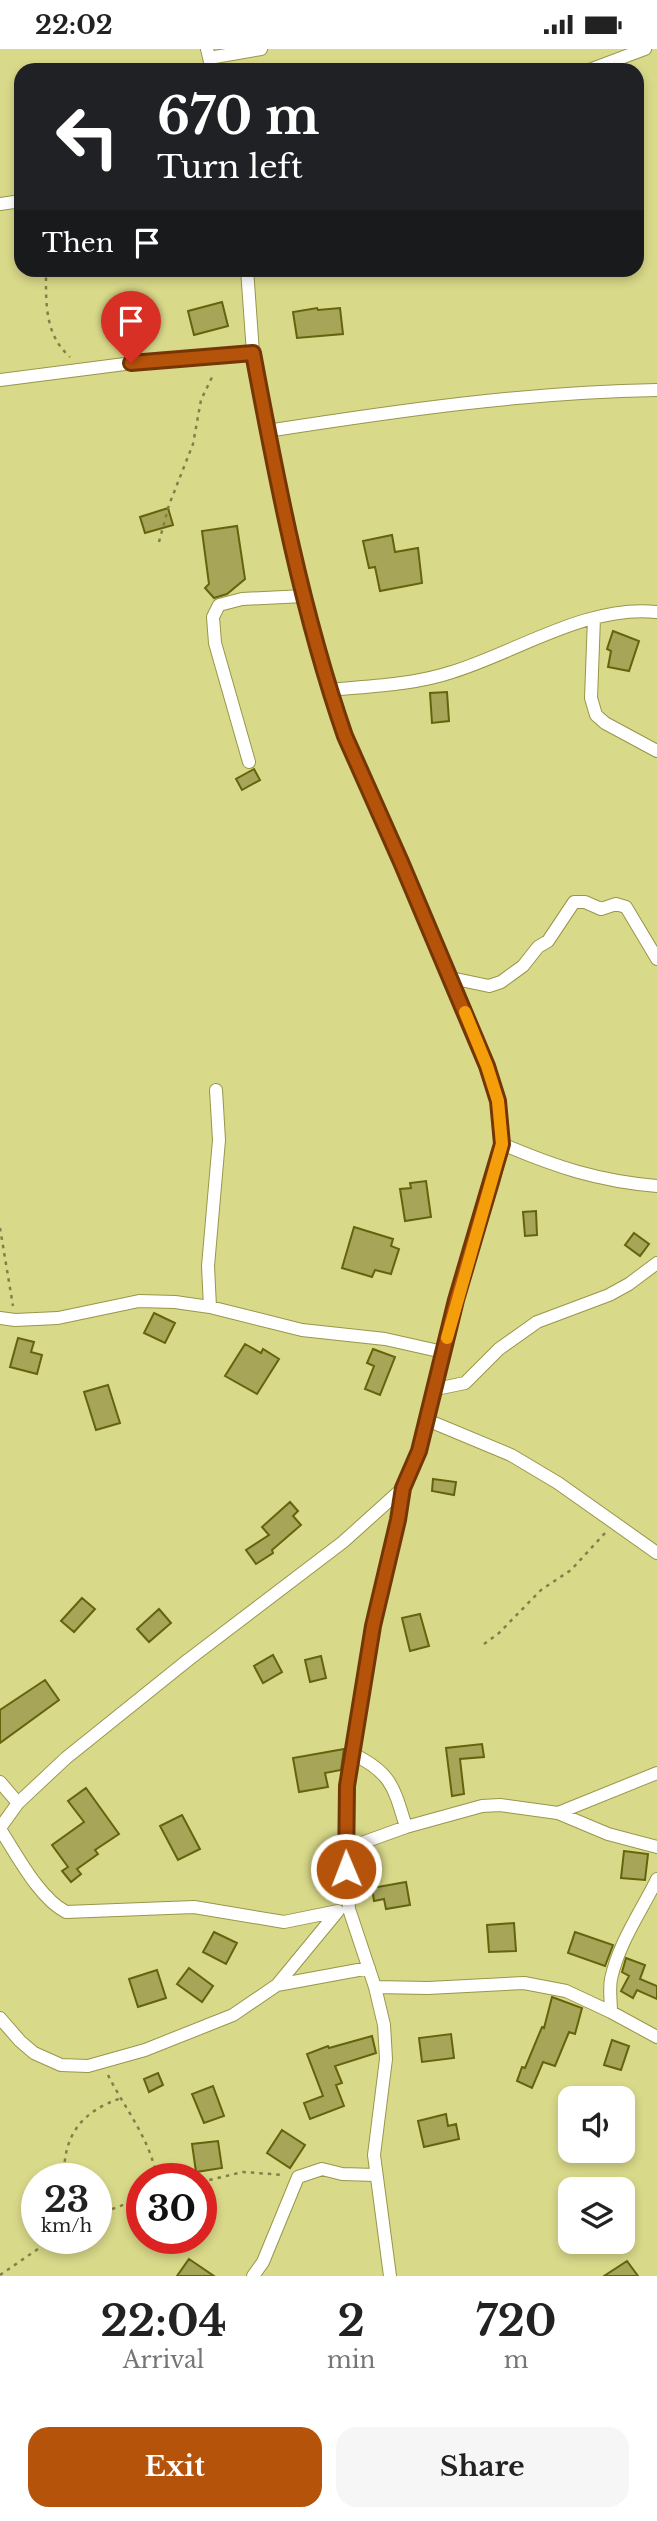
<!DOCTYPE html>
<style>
:root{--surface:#fff;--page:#f6f6f6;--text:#222;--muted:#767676;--accent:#b45309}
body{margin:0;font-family:"Libre Baskerville",serif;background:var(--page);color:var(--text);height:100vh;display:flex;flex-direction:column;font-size:26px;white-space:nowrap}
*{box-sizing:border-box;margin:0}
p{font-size:23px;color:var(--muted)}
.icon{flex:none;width:38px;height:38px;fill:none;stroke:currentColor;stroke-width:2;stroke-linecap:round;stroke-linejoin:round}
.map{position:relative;height:2227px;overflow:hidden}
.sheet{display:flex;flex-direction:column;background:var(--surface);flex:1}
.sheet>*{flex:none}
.guide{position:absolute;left:14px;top:14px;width:630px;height:214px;border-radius:21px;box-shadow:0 4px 10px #0003;background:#202124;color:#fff;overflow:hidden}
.fabs{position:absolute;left:558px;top:2037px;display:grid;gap:14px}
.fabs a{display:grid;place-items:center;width:77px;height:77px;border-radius:14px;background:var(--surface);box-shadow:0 4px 10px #0003;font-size:35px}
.speed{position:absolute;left:21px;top:2114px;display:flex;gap:14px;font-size:35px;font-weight:700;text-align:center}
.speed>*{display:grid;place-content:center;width:91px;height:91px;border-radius:50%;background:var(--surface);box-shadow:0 4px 10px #0003;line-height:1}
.speed small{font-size:18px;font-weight:400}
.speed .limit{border:10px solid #d22;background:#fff;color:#111}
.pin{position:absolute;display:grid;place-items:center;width:60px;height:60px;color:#fff;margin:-72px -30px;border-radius:50% 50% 50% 0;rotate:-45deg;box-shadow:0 0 7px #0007}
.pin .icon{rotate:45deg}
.me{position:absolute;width:77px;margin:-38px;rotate:359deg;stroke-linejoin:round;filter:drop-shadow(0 0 5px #0008)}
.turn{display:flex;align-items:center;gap:24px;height:147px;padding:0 28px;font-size:32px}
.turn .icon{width:91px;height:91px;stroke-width:2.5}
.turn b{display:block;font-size:49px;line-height:60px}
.then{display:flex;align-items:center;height:66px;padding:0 28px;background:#0003;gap:14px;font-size:26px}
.eta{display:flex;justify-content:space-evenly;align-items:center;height:119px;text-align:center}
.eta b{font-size:42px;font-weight:700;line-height:49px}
.primary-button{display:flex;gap:14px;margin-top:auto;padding:14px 28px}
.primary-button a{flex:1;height:80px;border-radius:21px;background:var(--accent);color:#fff;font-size:28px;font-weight:700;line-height:80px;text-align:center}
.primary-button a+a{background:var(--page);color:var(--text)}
.status{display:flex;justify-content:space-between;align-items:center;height:49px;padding:0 35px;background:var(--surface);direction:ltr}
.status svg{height:19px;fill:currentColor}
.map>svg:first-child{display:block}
.building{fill:#a6a558;stroke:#65630c;stroke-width:2}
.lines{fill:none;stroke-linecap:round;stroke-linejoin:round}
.street-casing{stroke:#989749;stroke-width:14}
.path{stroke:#81804a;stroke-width:2.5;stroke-dasharray:3.5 5;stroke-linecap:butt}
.street{stroke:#fff;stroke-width:12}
.route-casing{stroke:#753606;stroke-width:18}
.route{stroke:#b45309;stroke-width:12}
.slow{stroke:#f59e0b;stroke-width:12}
</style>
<div class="status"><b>22:02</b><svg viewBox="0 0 49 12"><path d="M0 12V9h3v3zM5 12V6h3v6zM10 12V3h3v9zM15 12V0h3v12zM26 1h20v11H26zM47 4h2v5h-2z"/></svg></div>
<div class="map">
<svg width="657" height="2227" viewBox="0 0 657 2227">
<rect width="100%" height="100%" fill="#d9d98a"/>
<path class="building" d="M222 253 228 277 194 286 188 262Z
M317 259 318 261 340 259 343 285 297 289 293 263Z
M168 459 173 476 145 484 140 468Z
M237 477 245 530 227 545 214 549 205 539 209 535 202 482Z
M392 486 395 503 418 499 422 534 380 542 375 518 369 519 363 492Z
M613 582 639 592 629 622 608 618 611 602 607 600Z
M447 643 449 672 432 674 430 644Z
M254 720 260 731 242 741 236 730Z
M426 1132 431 1168 405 1172 400 1140 411 1139 410 1134Z
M536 1162 537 1186 525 1187 523 1163Z
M354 1178 393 1190 391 1197 399 1200 391 1225 375 1221 372 1228 342 1219Z
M634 1184 649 1195 640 1207 625 1196Z
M154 1264 175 1274 165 1294 144 1284Z
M18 1289 34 1293 31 1303 42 1306 37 1325 10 1318Z
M245 1295 261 1304 263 1300 279 1310 257 1345 225 1327Z
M373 1300 395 1308 380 1346 365 1340 374 1317 367 1314Z
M108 1336 120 1374 96 1381 84 1343Z
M433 1430 456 1433 454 1446 432 1442Z
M290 1453 298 1462 293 1467 301 1476 272 1501 273 1504 256 1515 246 1501 269 1486 262 1478Z
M82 1549 95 1560 74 1583 61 1572Z
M159 1560 171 1574 149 1593 137 1580Z
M420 1565 429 1597 410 1602 402 1569Z
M273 1606 282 1623 263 1634 254 1617Z
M321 1607 326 1629 310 1633 305 1611Z
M45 1631 59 1651 0 1694V1661Z
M482 1695 484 1708 460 1710 464 1745 452 1747 446 1699Z
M344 1700 341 1721 325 1724 328 1738 299 1743 293 1709Z
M86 1739 119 1785 95 1801 98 1805 77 1820 81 1825 71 1833 62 1822 68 1818 52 1796 84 1773 68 1752Z
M182 1766 200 1800 178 1811 160 1777Z
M624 1802 648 1805 645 1831 621 1829Z
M406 1833 410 1856 386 1860 384 1850 374 1852 372 1839Z
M514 1874 516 1902 489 1903 487 1876Z
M214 1883 237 1894 226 1915 203 1903Z
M575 1883 613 1896 605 1917 568 1904Z
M626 1909 645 1916 640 1930 657 1937V1950L637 1941 633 1949 621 1942 629 1927 622 1923Z
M189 1919 213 1937 202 1953 177 1935Z
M157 1921 166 1949 138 1958 129 1930Z
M552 1948 582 1959 575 1985 569 1983 555 2017 543 2013 532 2039 517 2032 522 2018 525 2019 542 1978 544 1979Z
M451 1985 454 2009 422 2013 419 1989Z
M372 1987 376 2004 335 2017 342 2034 336 2036 344 2057 310 2070 304 2054 323 2047 307 2005 328 1997 329 1999Z
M612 1991 629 1997 621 2021 604 2016Z
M158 2024 163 2036 149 2043 144 2030Z
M213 2037 224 2067 204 2074 192 2045Z
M446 2065 448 2077 456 2075 459 2090 424 2098 418 2072Z
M282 2081 305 2096 290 2119 267 2104Z
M218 2092 222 2119 196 2123 192 2095Z
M189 2210 214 2227H177Z
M627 2212 638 2227H604Z"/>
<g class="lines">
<g class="street-casing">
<path id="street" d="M207 0 212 21
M209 9 261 0
M589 21 645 0
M0 155 21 152
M0 331 156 311 226 308 253 304
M267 382C396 362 526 343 657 341
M594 569 591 649 596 666 605 674 657 702
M329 641C370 637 413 636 452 623 517 603 588 555 657 563
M249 713 215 594 213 568 219 556 242 550 304 547
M451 929 489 937 501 933 523 917 538 898 548 892 574 853H585L601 860 616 855 626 858 657 910
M502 1095C556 1118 598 1132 657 1137
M210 1258 208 1217 219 1091 216 1041
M0 1269 15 1271 58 1269 139 1252 175 1253 210 1258 302 1281 385 1290 443 1303
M436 1340 465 1334 499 1300 537 1273 609 1246 629 1235 657 1214
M427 1371 511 1406 558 1434 657 1504
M353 1705C392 1724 394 1739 406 1778
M0 1733 18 1754
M558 1764 608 1785 657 1798
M0 1779 18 1754 66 1709 188 1611 343 1493 403 1439 419 1402 456 1251 493 1134 502 1095 498 1052 487 1017 390 787 345 687 329 641 313 586 267 382 253 304 247 220
M0 1780C17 1806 39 1849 66 1863L194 1858 284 1873 338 1862
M345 1800 406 1778 482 1757 500 1756 558 1764 657 1724
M277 1936 369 1919
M375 1938 428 1939 524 1934 566 1942 611 1963 657 1988
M611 1963C611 1952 609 1940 611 1930 619 1893 641 1863 657 1830
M0 1969 20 1992 34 2004 61 2016 88 2017 145 2001 233 1966 277 1936 338 1862
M253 2227 263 2213 298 2128 322 2120 342 2125 375 2126
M390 2227 374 2106 386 2010 384 1976 375 1938 349 1860 345 1800 347 1737 373 1577 398 1471 403 1439"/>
</g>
<path class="path" d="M46 220C46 253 44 285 70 308
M159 493 169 456 193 395 201 351 214 324
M0 1179 13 1257
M484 1595 499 1584 541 1541 571 1521 605 1484
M108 2026C125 2060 151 2091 157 2130
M64 2130C63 2086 81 2063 121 2049
M201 2133 243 2123 284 2126
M96 2166 142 2149
M0 2226 54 2189"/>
<use href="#street" class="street"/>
</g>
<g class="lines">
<g class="route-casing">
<path id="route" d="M131 314 253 304C277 433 302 563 345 687L401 813 487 1017 498 1052 502 1095 456 1251 419 1402 403 1439 398 1471 373 1577 347 1737 346 1820"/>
</g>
<use href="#route" class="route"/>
<path class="slow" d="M447 1289 502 1095 498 1052 487 1017 465 963"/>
</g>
</svg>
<div class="fabs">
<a><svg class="icon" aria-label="sound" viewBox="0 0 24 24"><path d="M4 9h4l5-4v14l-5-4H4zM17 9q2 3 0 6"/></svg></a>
<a><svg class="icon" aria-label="layers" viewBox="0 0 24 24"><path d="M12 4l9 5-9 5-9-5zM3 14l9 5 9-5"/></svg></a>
</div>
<div class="speed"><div>23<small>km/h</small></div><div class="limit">30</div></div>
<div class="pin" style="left:131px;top:314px;background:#d93025"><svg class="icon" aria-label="arrive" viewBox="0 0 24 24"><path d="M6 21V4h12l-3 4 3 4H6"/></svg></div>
<svg class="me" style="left:346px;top:1820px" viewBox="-20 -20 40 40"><circle r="17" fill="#b45309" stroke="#fff" stroke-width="3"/><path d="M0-11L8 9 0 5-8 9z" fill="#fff"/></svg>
<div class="guide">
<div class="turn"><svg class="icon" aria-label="left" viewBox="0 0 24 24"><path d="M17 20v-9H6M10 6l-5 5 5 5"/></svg><div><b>670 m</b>Turn left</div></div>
<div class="then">Then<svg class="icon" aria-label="arrive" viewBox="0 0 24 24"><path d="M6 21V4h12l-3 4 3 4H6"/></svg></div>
</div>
</div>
<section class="sheet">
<div class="eta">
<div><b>22:04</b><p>Arrival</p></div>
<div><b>2</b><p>min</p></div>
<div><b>720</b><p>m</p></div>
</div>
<div class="primary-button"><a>Exit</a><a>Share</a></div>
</section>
